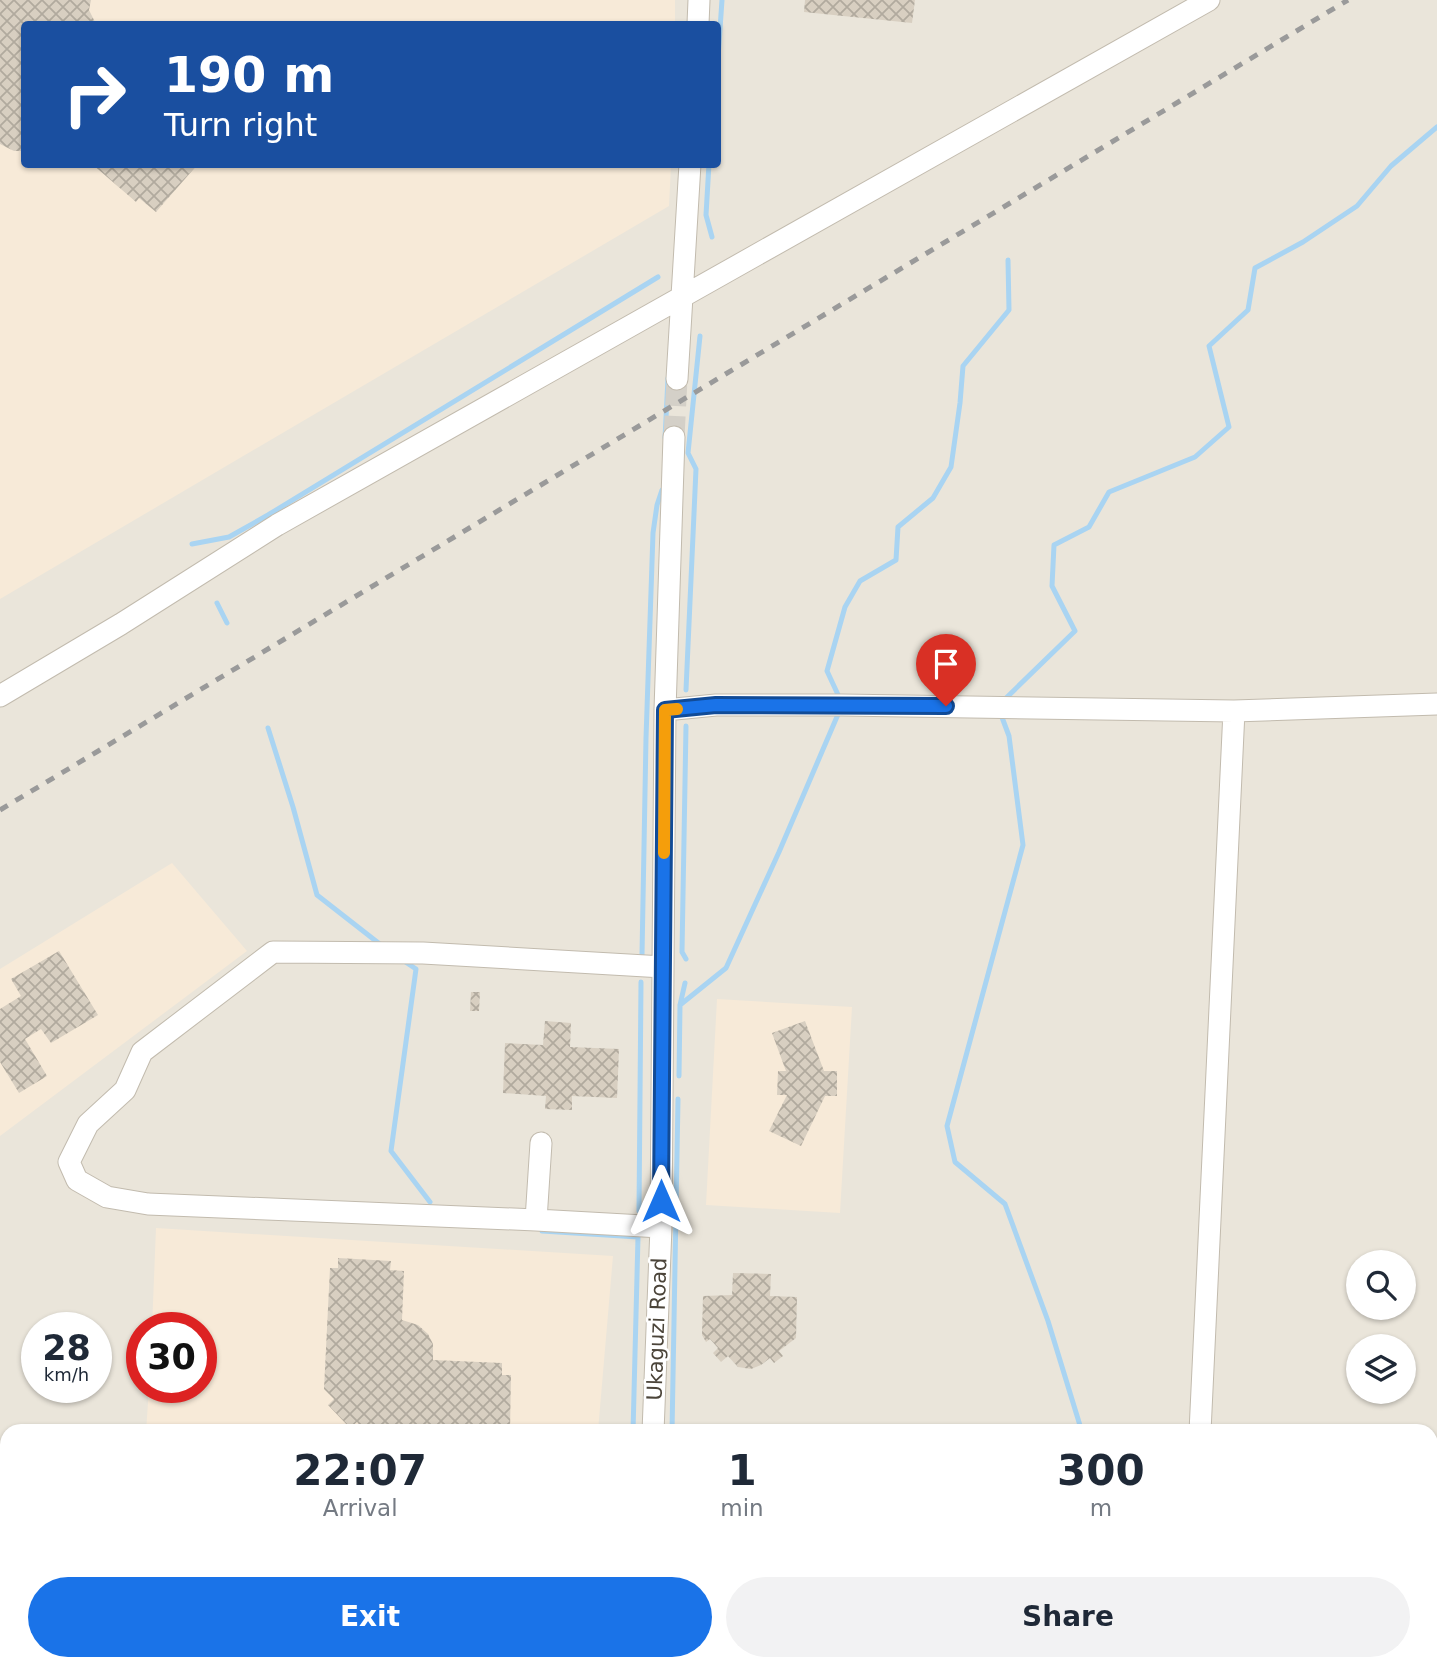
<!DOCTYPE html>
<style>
:root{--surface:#fff;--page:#f2f2f3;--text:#1f2937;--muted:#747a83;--accent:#1a73e8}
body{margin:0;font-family:"DejaVu Sans",sans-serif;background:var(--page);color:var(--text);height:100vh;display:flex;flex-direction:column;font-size:26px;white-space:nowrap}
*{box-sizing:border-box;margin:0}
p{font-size:23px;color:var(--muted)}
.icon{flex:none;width:38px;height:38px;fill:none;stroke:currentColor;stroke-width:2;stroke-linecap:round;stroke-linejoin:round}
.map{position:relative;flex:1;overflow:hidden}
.drawer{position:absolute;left:0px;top:1424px;width:1438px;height:247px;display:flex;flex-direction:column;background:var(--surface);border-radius:21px 21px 0 0;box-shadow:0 2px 5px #0004}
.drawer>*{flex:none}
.banner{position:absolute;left:21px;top:21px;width:700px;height:147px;border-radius:7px;box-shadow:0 2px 5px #0004;background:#1a4fa0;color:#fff;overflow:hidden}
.buttons{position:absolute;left:1346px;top:1250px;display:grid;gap:14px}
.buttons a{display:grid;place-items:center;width:70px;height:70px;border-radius:50%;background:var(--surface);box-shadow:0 2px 5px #0004;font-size:35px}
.speed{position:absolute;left:21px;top:1312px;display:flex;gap:14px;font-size:35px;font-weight:700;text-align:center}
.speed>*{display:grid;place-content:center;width:91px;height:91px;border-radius:50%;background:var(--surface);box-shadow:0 2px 5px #0004;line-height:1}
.speed small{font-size:18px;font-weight:400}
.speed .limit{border:10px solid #d22;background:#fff;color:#111}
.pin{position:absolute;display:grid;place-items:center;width:60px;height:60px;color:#fff;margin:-72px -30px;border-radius:50% 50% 50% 0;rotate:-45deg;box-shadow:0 0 7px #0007}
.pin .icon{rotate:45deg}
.me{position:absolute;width:77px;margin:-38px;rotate:0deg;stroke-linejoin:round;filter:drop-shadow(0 0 5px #0008)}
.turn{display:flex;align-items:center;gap:24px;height:147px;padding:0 28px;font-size:32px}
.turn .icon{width:91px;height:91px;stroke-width:2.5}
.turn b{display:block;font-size:49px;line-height:60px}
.eta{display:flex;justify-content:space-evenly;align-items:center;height:119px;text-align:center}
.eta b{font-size:42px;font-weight:700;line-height:49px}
.action{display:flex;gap:14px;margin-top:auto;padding:14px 28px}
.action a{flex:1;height:80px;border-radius:42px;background:var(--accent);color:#fff;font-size:28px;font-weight:700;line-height:80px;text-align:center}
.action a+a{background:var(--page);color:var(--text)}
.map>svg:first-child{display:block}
.residential{fill:#eae5da;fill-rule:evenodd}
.commercial{fill:#f7ead8}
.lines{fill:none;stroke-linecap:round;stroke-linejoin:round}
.stream{stroke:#a9d4f2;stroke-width:5}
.building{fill:url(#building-cross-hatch)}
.minor-tunnel{stroke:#d4d0c8;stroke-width:21;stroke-dasharray:21 10;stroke-linecap:butt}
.minor-casing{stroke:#c2bbae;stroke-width:23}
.minor{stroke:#fff;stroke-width:21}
.rail{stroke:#9a9a9a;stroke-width:5;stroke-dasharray:9 9;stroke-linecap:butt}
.route-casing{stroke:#114b97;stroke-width:18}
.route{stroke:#1a73e8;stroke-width:12}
.slow{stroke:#f59e0b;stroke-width:12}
.labels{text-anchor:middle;stroke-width:5;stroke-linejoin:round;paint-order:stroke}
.street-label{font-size:21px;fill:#4b4439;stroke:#fff}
</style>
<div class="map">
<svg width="1437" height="1670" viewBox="0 0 1437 1670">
<defs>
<pattern id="building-cross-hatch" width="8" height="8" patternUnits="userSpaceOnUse" patternTransform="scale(1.75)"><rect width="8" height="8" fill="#d8cfc1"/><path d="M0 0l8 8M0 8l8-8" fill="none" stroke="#b1aa9e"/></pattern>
</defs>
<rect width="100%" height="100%" fill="#f6f3ec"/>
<path class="residential" d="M0 0H1437V1670H0ZM24 24H718V164H24ZM1358 1262H1404V1307H1358ZM37 1328H96V1388H37ZM142 1328H201V1388H142ZM1358 1346H1404V1391H1358ZM7 1432H1432V1664H7Z"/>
<path class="commercial" d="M0 0H675V24H24V164L671 165 669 206 0 599Z
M172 863 247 951 0 1136V969Z
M717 999 852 1007 840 1213 706 1205Z
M156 1228 613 1256 598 1431 146 1432 149 1388H201V1328H152Z"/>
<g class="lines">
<path class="stream" d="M718 58 722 0
M709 164 706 215 712 237
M665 438 668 378
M192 544 229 537 268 515 658 277
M217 603 227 623
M686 690 696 469 688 453 700 336
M840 699 827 671 845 607 860 581 896 560 898 527 933 498 951 467 960 403 963 366 1009 310 1008 260
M1003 701 1075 631 1052 586 1054 545 1089 527 1109 492 1195 457 1229 427 1209 346 1248 310 1255 268 1303 242 1357 206 1391 166 1437 127
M1000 712 1009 736 1023 845 947 1126 955 1162 1005 1204 1048 1321 1082 1432
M686 726 682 952 686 959
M268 728 293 807 317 895 381 945
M642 955 646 738 653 533 657 505 662 490
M404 961 416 969 391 1151 430 1202
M680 1005 726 968 779 852 839 712
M679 1076 680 1005 685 983
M639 1211 641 982
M542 1231 638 1237 633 1432
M672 1432 678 1099
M621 1670V1664
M661 1670V1664
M1100 1670 1102 1664"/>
</g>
<path class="building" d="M0 0H91L89 10 96 24H24L23 151H14L0 144Z
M805 0H915L912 23 804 12Z
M92 164H198L156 212 139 198 136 202Z
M59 951 98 1015 51 1043 41 1029 25 1039 47 1076 19 1093 0 1062V1009L21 996 11 979Z
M471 992H480L479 1011H470Z
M545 1021 571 1023 570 1047 619 1049 617 1098 572 1096V1110L545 1109 546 1096 503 1093 505 1043 543 1045Z
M805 1021 824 1071H837V1096H825L801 1146 769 1131 787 1095H777L778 1071H786L772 1033Z
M338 1258 391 1261 390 1270 404 1271 402 1320 418 1325 428 1334 433 1344V1360L502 1363V1375H511L510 1432H365L357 1422 350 1428 328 1405 334 1399 324 1389 330 1268H338Z
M733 1273 771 1274 770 1296 797 1297 796 1338 779 1351 783 1356 774 1363 770 1358 761 1365 751 1369 738 1367 728 1356 721 1362 713 1353 718 1348 710 1339 706 1342 702 1335 703 1296 732 1295Z
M0 1505H6L3 1551H0Z"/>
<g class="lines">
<path class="minor-tunnel" d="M674 437 677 379"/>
<g class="minor-casing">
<path id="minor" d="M698 24 699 0
M677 379 690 164
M0 696 121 624 277 525 1209 0
M665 710 716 705H842L1234 711 1437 704
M541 1143 536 1220 661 1227
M536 1220 148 1204 107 1197 77 1180 69 1162 88 1124 125 1090 142 1052 273 952 423 953 663 967
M653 1432 661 1227 665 710 674 437
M1200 1432 1234 711
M0 1640H7
M640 1670 641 1664
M1189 1670V1664"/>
</g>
<use href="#minor" class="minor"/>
<path class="rail" d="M0 810 1348 0"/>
</g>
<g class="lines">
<g class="route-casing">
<path id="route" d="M661 1201 665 710 716 705 946 706"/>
</g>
<use href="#route" class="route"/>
<path class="slow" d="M664 853 665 710 677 709"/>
</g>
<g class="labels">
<g class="street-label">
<text transform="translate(657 1329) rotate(-88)" y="7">Ukaguzi Road</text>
</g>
</g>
</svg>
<div class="buttons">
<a><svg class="icon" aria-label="search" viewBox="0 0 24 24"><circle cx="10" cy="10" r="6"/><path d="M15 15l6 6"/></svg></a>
<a><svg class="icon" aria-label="layers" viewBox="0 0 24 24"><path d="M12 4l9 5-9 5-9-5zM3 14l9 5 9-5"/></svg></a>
</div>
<div class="speed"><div>28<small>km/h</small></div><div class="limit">30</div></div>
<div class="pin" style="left:946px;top:706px;background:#d93025"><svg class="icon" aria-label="arrive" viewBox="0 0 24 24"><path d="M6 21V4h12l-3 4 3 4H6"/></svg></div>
<svg class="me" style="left:661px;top:1201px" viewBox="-20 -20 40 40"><path d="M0-17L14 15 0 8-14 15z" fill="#1a73e8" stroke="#fff" stroke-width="4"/></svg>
<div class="banner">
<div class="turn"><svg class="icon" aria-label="right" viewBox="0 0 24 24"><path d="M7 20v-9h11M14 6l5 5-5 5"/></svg><div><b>190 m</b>Turn right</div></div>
</div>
<section class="drawer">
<div class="eta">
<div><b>22:07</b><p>Arrival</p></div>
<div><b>1</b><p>min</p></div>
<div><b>300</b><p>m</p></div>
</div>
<div class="action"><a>Exit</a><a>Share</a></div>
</section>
</div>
